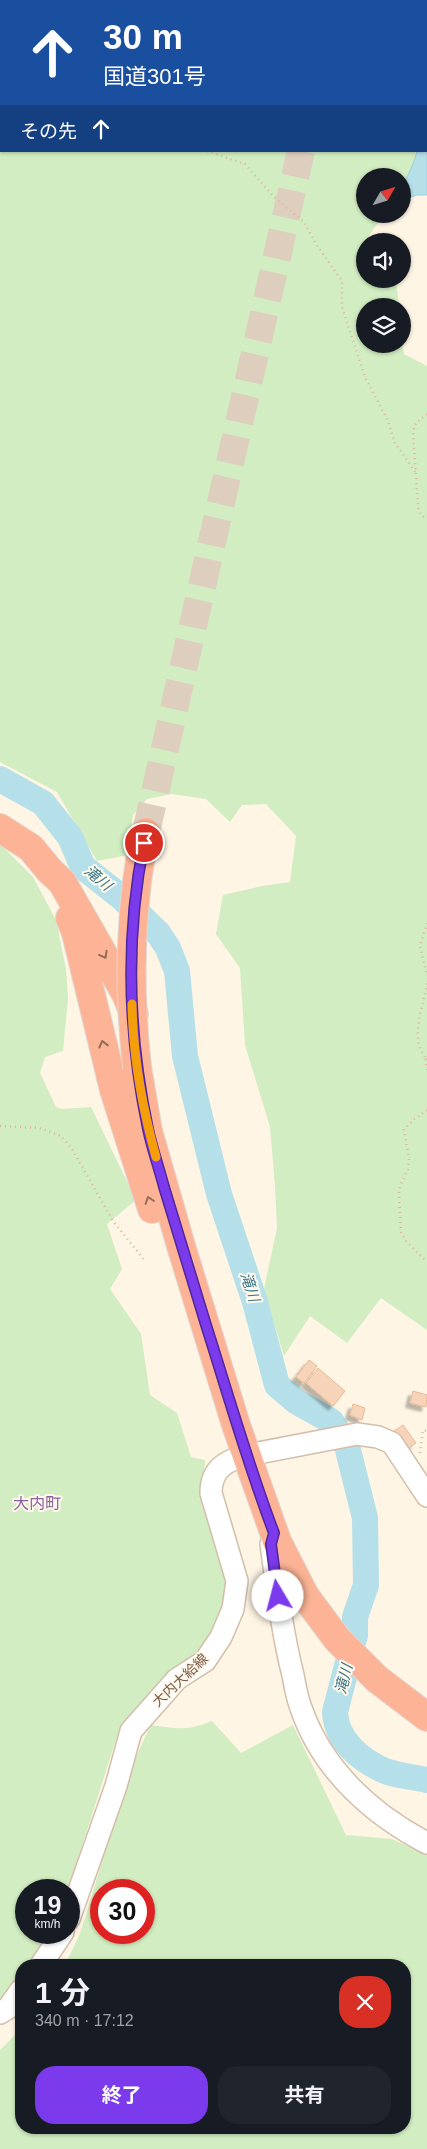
<!DOCTYPE html>
<html lang="ja">
<meta charset="utf-8">
<style>
:root{--surface:#171b24;--page:#20242c;--text:#f1f3f6;--muted:#9ea1a6;--accent:#7c3aed}
body{margin:0;font-family:Arial,"Noto Sans JP",sans-serif;background:var(--page);color:var(--text);height:100vh;display:flex;flex-direction:column;font-size:19px;white-space:nowrap}
*{box-sizing:border-box;margin:0}
p{font-size:16px;color:var(--muted)}
.icon{flex:none;width:28px;height:28px;fill:none;stroke:currentColor;stroke-width:2;stroke-linecap:round;stroke-linejoin:round}
.map{position:relative;flex:1;overflow:hidden}
.sheet{position:absolute;left:15px;top:1959px;width:396px;height:175px;display:flex;flex-direction:column;background:var(--surface);border-radius:20px;box-shadow:0 1px 4px #0004}
.sheet>*{flex:none}
.guide{position:absolute;left:0px;top:0px;width:428px;height:152px;box-shadow:0 1px 4px #0004;background:#1a4fa0;color:#fff;overflow:hidden}
.needle{width:32px;rotate:51deg}
.fabs{position:absolute;left:356px;top:168px;display:grid;gap:10px}
.fabs a{display:grid;place-items:center;width:55px;height:55px;border-radius:50%;background:var(--surface);box-shadow:0 1px 4px #0004;font-size:25px}
.speed{position:absolute;left:15px;top:1879px;display:flex;gap:10px;font-size:25px;font-weight:700;text-align:center}
.speed>*{display:grid;place-content:center;width:65px;height:65px;border-radius:50%;background:var(--surface);box-shadow:0 1px 4px #0004;line-height:1}
.speed small{font-size:12px;font-weight:400}
.speed .limit{border:8px solid #d22;background:#fff;color:#111}
.pin{position:absolute;display:grid;place-items:center;width:42px;height:42px;color:#fff;margin:-21px;border:2px solid #fff;border-radius:50%;box-shadow:0 1px 5px #0007}
.me{position:absolute;width:55px;margin:-28px;rotate:352deg;stroke-linejoin:round;filter:drop-shadow(0 0 4px #0008)}
.turn{display:flex;align-items:center;gap:18px;height:105px;padding:0 20px;font-size:22px}
.turn .icon{width:65px;height:65px;stroke-width:2.5}
.turn b{display:block;font-size:35px;line-height:42px}
.then{display:flex;align-items:center;height:48px;padding:0 20px;background:#0003;gap:10px;font-size:19px}
.round{display:grid;place-items:center;flex:none;width:52px;height:52px;border-radius:20px;background:var(--page)}
.headline{display:flex;align-items:center;justify-content:space-between;height:85px;padding:0 20px}
h1{font-size:30px;font-weight:700;line-height:38px}
.button{display:flex;gap:10px;margin-top:auto;padding:10px 20px}
.button a{flex:1;height:58px;border-radius:20px;background:var(--accent);color:#fff;font-size:20px;font-weight:700;line-height:58px;text-align:center}
.button a+a{background:var(--page);color:var(--text)}
.map>svg:first-child{display:block}
.green{fill:#d1edc1;fill-rule:evenodd}
.water{fill:#b6e0e9;stroke:#9cd0dc}
.lines{fill:none;stroke-linecap:round;stroke-linejoin:round}
.river{stroke:#b6e0e9;stroke-width:26}
.building{fill:#f6d3b9;stroke:#eaba98;filter:url(#shadow)}
.highway-tunnel{stroke:#ddcebd;stroke-width:28;stroke-dasharray:28 14;stroke-linecap:butt}
.minor-casing{stroke:#d3beab;stroke-width:24}
.highway-casing{stroke:#dfd7d3;stroke-width:30}
.path{stroke:#dbb69c;stroke-width:2.5;stroke-dasharray:1 4;stroke-linecap:butt}
.minor{stroke:#fff;stroke-width:21}
.highway{stroke:#fdb496;stroke-width:28}
.highway-bridge-casing{stroke:#dfd7d3;stroke-width:30;stroke-linecap:butt}
.highway-bridge{stroke:#fdb496;stroke-width:28}
.oneway{stroke:#936c57}
.route-casing{stroke:#51269a;stroke-width:12}
.route{stroke:#7c3aed;stroke-width:9}
.slow{stroke:#f59e0b;stroke-width:9}
.labels{text-anchor:middle;stroke-width:4;stroke-linejoin:round;paint-order:stroke}
.street-label{font-size:14px;fill:#795a47;stroke:#fff8ec}
.water-label{font-size:15px;font-style:italic;fill:#3c7787;stroke:#fff8ec}
.quarter-label{font-size:16px;fill:#8b629d;stroke:#fff8ec}
</style>
<div class="map">
<svg width="427" height="2149" viewBox="0 0 427 2149">
<defs>
<filter id="shadow"><feDropShadow dx="-4.5" dy="4.5" stdDeviation="1" flood-color="#0004"/></filter>
</defs>
<rect width="100%" height="100%" fill="#fef5e4"/>
<path class="green" d="M0 0H427L426 119V1H1V151H417L414 163 403 186 402 176H365V214H384L362 246 365 248V279H396L399 306H365V344H402L404 354 427 366V1330L381 1298 347 1343 310 1316 284 1356 264 1289 277 1228 275 1186 270 1127 245 1045 240 968 216 934 223 895 262 886 290 882 296 836 266 804 242 805 230 822 206 799 172 794 147 799 133 815 128 855 97 861 57 792 0 762Z
M0 844 33 877 56 920 66 969 68 999 63 1051 45 1057 40 1073 56 1107 62 1109 91 1107 136 1200 107 1224 122 1269 110 1289 141 1334 150 1395 177 1413 191 1457 205 1460 202 1505 226 1578 221 1617 206 1643 184 1664 149 1693 120 1727 68 1890H26V1932L51 1933 28 1965H21V1974L0 2001Z
M212 1721 241 1753 293 1725 346 1835 392 1839 427 1855V2149H0V2050L21 2029V2128H405V1965H65C71 1952 78 1940 82 1927 105 1859 118 1789 151 1725 179 1729 186 1731 212 1721ZM101 1890H144V1932H101Z"/>
<path class="water" d="M427 118V195H417L403 200C402 178 413 171 417 151H426Z"/>
<g class="lines">
<path class="river" d="M0 779 43 803 70 837 83 867 121 897 158 933 168 948 177 971 185 1056 219 1194 255 1302 277 1385 297 1402 331 1421 347 1446 365 1518 366 1585 355 1617V1635L335 1712C336 1740 360 1760 385 1771 398 1776 414 1777 427 1780"/>
</g>
<path class="building" d="M309 1360 317 1366 304 1383 296 1377Z
M318 1368 345 1391 333 1406 306 1383Z
M413 1391 427 1395 426 1407 410 1403Z
M353 1404 365 1408 362 1420 350 1415Z
M403 1425 416 1443 406 1450 393 1432Z"/>
<g class="lines">
<path class="highway-tunnel" d="M335 1V0
M146 832 301 151"/>
<g class="minor-casing">
<path id="minor" d="M273 1536 271 1544C277 1588 282 1632 293 1675 295 1686 297 1698 301 1708 322 1769 371 1814 427 1843
M69 1919 116 1786 131 1731 177 1679 205 1661 221 1637 233 1609 237 1581 211 1493C211 1469 226 1460 248 1455L357 1434 378 1437 392 1443 427 1496
M41 1965 63 1932
M0 2013 8 2008 21 1990"/>
</g>
<g class="highway-casing">
<path id="highway" d="M0 828 31 848 50 871 62 882 126 994 134 1014
M141 854 146 832
M70 918 76 933 114 1090 152 1209
M137 1067 148 1131 181 1246 236 1425 277 1541 305 1596 337 1639 377 1679 427 1717"/>
</g>
<path class="path" d="M0 21 1 23
M207 151 245 164 274 197 304 222 316 244 342 281V307L365 377 388 421 395 443 416 473
M427 414 416 423 413 431 418 508 421 515 427 519
M427 923 420 946 427 975
M425 1057C409 1036 424 1006 427 983
M427 1059 425 1057 427 1070
M427 1110 413 1120 404 1130 409 1159 408 1169 400 1186 399 1194 401 1232 406 1241 427 1262
M0 1126 39 1128 61 1136 72 1149 113 1221 145 1261
M420 1453 423 1430 427 1431"/>
<use href="#minor" class="minor"/>
<use href="#highway" class="highway"/>
<g class="highway-bridge-casing">
<path id="highway-bridge" d="M137 1067C129 995 129 926 141 854"/>
</g>
<use href="#highway-bridge" class="highway-bridge"/>
</g>
<defs><path id="oneway-chevron" d="M-2-3.5L2.5 0L-2 3.5" fill="none" stroke-width="1.6" stroke-linecap="round" stroke-linejoin="round" transform="scale(1.25)"/></defs>
<g class="oneway">
<use href="#oneway-chevron" transform="translate(104 955) rotate(61)"/>
<use href="#oneway-chevron" transform="translate(103 1044) rotate(-104)"/>
<use href="#oneway-chevron" transform="translate(149 1200) rotate(-108)"/>
</g>
<g class="lines">
<g class="route-casing">
<path id="route" d="M144 843C125 938 128 1034 148 1129 152 1148 159 1168 164 1187 178 1233 192 1279 206 1325 228 1394 248 1465 274 1533L271 1544 278 1596"/>
</g>
<use href="#route" class="route"/>
<path class="slow" d="M132 1004C133 1056 142 1107 156 1157"/>
</g>
<g class="labels">
<g class="street-label">
<text transform="translate(180 1680) rotate(-43)" y="5">大内大給線</text>
</g>
<g class="water-label">
<text transform="translate(98 878) rotate(40)" y="5">滝川</text>
<text transform="translate(250 1287) rotate(72)" y="5">滝川</text>
<text transform="translate(344 1679) rotate(-76)" y="5">滝川</text>
</g>
<g class="quarter-label">
<text x="37" y="1509">大内町</text>
</g>
</g>
</svg>
<div class="fabs">
<a><svg class="needle" viewBox="-14 -14 28 28"><path d="M0-13l5 13h-10z" fill="#e53935"/><path d="M0 13l5-13h-10z" fill="#9ea1a6"/></svg></a>
<a><svg class="icon" aria-label="sound" viewBox="0 0 24 24"><path d="M4 9h4l5-4v14l-5-4H4zM17 9q2 3 0 6"/></svg></a>
<a><svg class="icon" aria-label="layers" viewBox="0 0 24 24"><path d="M12 4l9 5-9 5-9-5zM3 14l9 5 9-5"/></svg></a>
</div>
<div class="speed"><div>19<small>km/h</small></div><div class="limit">30</div></div>
<div class="pin" style="left:144px;top:843px;background:#d93025"><svg class="icon" aria-label="arrive" viewBox="0 0 24 24"><path d="M6 21V4h12l-3 4 3 4H6"/></svg></div>
<svg class="me" style="left:278px;top:1596px" viewBox="-20 -20 40 40"><circle r="19" fill="#fff"/><path d="M0-13L10 11 0 6-10 11z" fill="#7c3aed"/></svg>
<div class="guide">
<div class="turn"><svg class="icon" aria-label="ahead" viewBox="0 0 24 24"><path d="M12 20V5M6 11l6-6 6 6"/></svg><div><b>30 m</b>国道301号</div></div>
<div class="then">その先<svg class="icon" aria-label="ahead" viewBox="0 0 24 24"><path d="M12 20V5M6 11l6-6 6 6"/></svg></div>
</div>
<section class="sheet">
<div class="headline"><div><h1>1 分</h1><p>340 m · 17:12</p></div><a class="round" style="background:#d93025;color:#fff"><svg class="icon" aria-label="close" viewBox="0 0 24 24"><path d="M6 6l12 12M18 6L6 18"/></svg></a></div>
<div class="button"><a>終了</a><a>共有</a></div>
</section>
</div>
